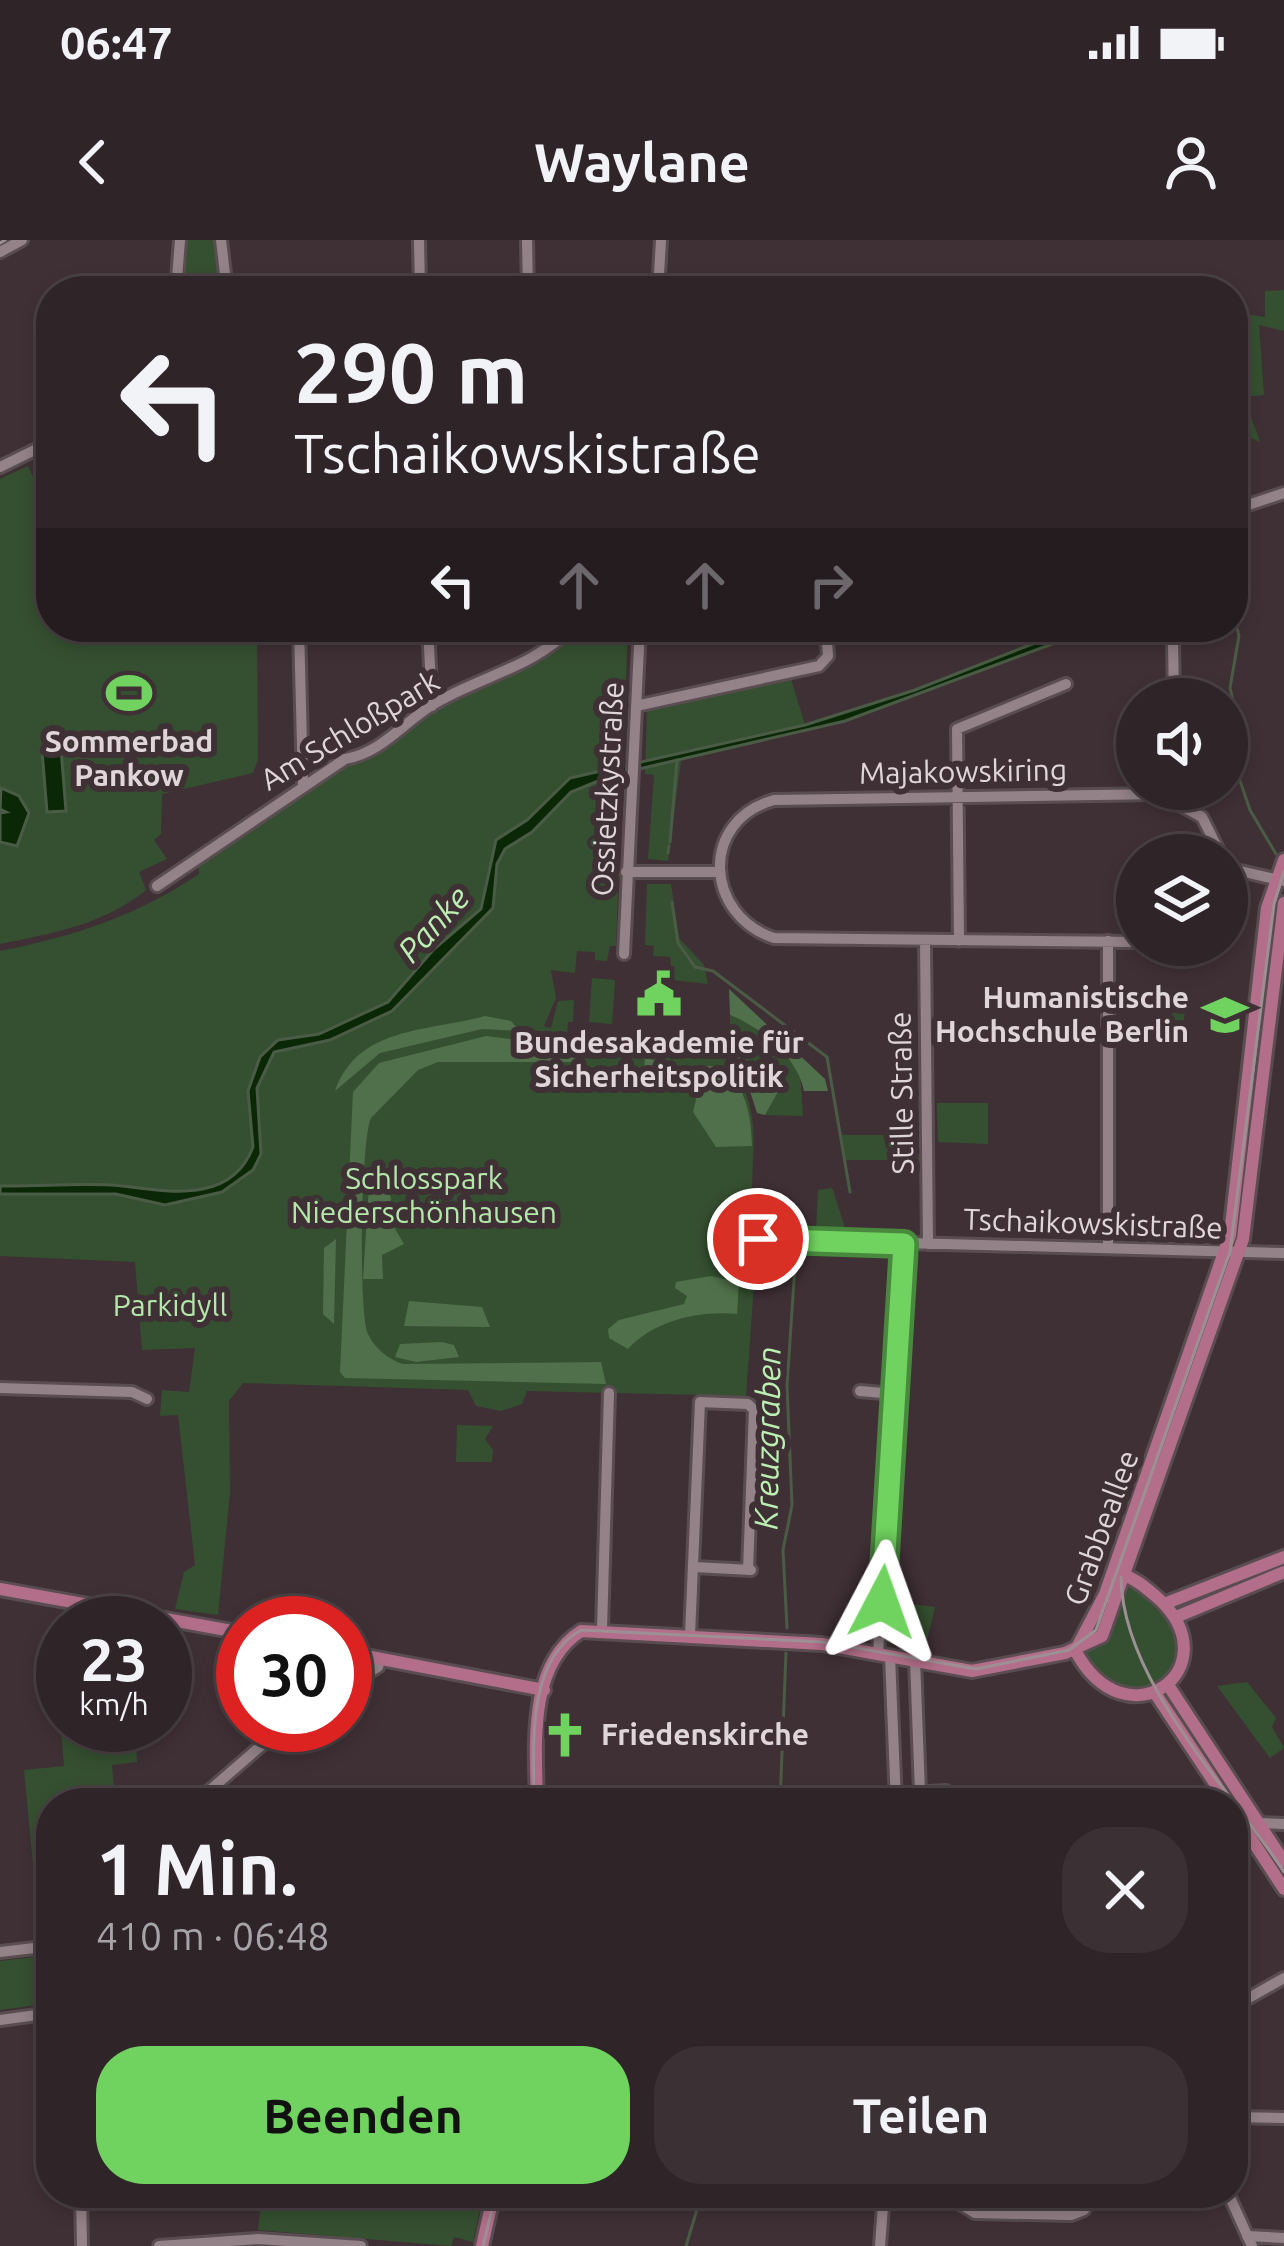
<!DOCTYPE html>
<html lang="de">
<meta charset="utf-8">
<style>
:root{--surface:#2f2428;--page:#3b3034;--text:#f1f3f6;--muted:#a7a4a8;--line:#4a4145;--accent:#70d35f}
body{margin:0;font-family:Ubuntu,sans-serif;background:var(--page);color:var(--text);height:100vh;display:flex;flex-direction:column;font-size:45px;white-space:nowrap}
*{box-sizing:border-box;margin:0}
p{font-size:39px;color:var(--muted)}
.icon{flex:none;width:66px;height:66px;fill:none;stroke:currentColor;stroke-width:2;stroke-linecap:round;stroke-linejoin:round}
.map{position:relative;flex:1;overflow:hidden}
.details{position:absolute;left:36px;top:1548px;width:1212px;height:420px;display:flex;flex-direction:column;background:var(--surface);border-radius:48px;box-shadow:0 6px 18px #0003,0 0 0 3px var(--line)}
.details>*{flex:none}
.hud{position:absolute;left:36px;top:36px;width:1212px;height:366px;border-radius:48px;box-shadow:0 6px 18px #0003,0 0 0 3px var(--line);background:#2f2428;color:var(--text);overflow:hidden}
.buttons{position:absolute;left:1116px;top:438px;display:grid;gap:24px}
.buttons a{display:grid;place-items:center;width:132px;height:132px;border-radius:50%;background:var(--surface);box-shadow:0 6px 18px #0003,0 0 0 3px var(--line);font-size:60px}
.speed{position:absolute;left:36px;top:1356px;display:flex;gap:24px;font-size:60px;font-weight:700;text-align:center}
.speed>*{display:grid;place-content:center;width:156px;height:156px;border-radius:50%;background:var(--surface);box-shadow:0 6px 18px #0003,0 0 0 3px var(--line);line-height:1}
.speed small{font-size:30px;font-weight:400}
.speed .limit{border:18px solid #d22;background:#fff;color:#111}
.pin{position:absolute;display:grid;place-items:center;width:102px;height:102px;color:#fff;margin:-51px;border:6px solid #fff;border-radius:50%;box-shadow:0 3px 12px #0007}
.me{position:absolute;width:132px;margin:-66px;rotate:4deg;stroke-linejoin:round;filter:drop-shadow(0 0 9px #0008)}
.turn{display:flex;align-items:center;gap:42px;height:252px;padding:0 60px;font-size:54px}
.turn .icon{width:156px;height:156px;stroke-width:2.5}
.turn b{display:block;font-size:84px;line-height:102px}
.lanes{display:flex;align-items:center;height:114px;padding:0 60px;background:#0003;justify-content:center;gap:60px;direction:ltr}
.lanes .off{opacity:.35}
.round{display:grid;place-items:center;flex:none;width:126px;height:126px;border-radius:48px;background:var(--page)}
.headline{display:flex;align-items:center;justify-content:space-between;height:204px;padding:0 60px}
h1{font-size:72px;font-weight:700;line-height:90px}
.primary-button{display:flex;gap:24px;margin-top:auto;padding:24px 60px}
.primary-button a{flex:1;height:138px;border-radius:48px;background:var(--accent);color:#111;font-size:48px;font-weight:700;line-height:138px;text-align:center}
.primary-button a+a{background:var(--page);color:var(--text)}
.status{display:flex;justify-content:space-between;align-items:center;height:84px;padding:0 60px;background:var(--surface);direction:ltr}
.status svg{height:33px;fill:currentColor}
header{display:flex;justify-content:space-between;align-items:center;height:156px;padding:0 60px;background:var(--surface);font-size:54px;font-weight:700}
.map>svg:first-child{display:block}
.green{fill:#355030}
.forest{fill:#50704b}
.water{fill:#0a2706;stroke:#4a5c45;stroke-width:3}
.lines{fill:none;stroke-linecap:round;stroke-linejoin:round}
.stream{stroke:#4a5c45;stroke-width:3}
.minor-casing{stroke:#594d51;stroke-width:16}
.major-casing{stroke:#594d51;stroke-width:18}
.minor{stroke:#938287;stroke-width:10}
.major{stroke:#b36f89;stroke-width:12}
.tram{stroke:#9d9094;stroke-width:3}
.route-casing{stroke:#49893e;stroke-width:30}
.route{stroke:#70d35f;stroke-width:21}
.labels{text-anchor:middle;stroke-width:12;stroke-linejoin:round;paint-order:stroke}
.street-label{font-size:30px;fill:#e0d6d9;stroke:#3f3035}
.poi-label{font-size:30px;font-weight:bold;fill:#e0d6d9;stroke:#3f3035}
.park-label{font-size:30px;fill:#b4e8ab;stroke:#3f3035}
.water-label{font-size:33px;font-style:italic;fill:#bcf0b3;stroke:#3f3035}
</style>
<div class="status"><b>06:47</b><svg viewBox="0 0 49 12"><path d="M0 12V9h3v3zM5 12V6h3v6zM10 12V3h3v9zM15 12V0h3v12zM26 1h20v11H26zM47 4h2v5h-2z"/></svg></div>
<header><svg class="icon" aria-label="back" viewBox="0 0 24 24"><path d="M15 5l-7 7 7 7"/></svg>Waylane<svg class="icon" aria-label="person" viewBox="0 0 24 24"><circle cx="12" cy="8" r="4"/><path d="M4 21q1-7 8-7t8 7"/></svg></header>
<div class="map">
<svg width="1284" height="2006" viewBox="0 0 1284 2006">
<rect width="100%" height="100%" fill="#3f3035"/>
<path class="green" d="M184 0H216L223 51H180Z
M1284 50V91L1259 85 1264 155 1244 157 1260 202 1233 190V72L1265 77V51Z
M28 226 51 275V387H257L258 520 253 533 162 554 161 594 154 600 167 619 139 632 146 650C103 685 53 693 0 704V239Z
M578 387H628L616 706H610L607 721 595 720V712L577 711 575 733 551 730 556 758 544 786 551 788 558 761 574 760 573 782H568L567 795H561L560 816 596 819 597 809H670V819L726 816C763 871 752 899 752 957L782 958 781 965H790L796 989H758L746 1156 527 1151 522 1164 501 1171 476 1166 468 1150 243 1143 229 1161 230 1252 218 1375 175 1369 184 1332 195 1325 178 1175 160 1176 162 1150 189 1152 195 1108 142 1110 135 1022 0 1016V711C74 696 135 677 199 634L198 622 344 526 368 518 435 470 542 421Z
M791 439 805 485 682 513 668 621 648 619 654 535 645 534 647 470Z
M647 644H671L679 698 704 725 708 744 673 740 670 717 653 716 654 706 645 705Z
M592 738 615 740 612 784 589 782Z
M1160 752 1187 755 1181 804 1155 801Z
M730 775 748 782 800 830 803 876 765 875 770 861 745 818 730 807Z
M937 863H988V904L938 902Z
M840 895H918L919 920H846Z
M831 948 833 950 846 991 816 990 818 950Z
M457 1185 493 1186 485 1199 493 1210 492 1222H456Z
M1131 1344 1177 1390C1179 1446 1156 1453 1106 1445L1085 1414 1110 1392Z
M889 1361 935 1367 925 1409 886 1402Z
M1247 1442 1276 1478 1272 1487 1284 1508 1270 1518 1217 1446Z
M63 1456V1485H135L137 1522 112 1525 115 1563H51V1696L40 1698 24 1530 64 1526 58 1457Z
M51 1715V1763L0 1770V1721Z
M262 1953H434L480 1968 473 2002 454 1997 451 2006 258 1990Z"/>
<path class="forest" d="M729 749 825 839 828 851H804C798 818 761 787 730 775Z
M485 776 511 781 520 791 482 789 380 813 335 851C358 786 427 792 485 776Z
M486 796 560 805V816L580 817V822H438L418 830 371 878C361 897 358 1073 368 1094 375 1109 388 1119 403 1124L601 1122 606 1144 345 1138 340 1132 353 852 379 823Z
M730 807 746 818 758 839 780 848 765 875 757 873 746 839 728 818Z
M645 818 654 820 655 827 723 826C746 849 751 873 752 906L716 907 693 872 696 860 686 834 669 840 643 836Z
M387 927 394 987 404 1004 382 1015 383 1039H363L370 930Z
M336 999 334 1084 323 1074 324 1008Z
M740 1028 737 1074C697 1070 652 1082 628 1109L609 1098 608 1089 619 1080 684 1064 687 1056 675 1048 676 1042 711 1036 729 1040Z
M409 1061 482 1067 490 1087 404 1086Z
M442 1102 454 1105 459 1117 416 1122 395 1117 400 1104Z"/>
<path class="water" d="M1076 387H1098L845 481 613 535 571 552 532 592 505 609 497 624 493 668 392 771 330 800 274 812 257 848 261 914 253 930 222 952 165 965 116 954H0V946C40 947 83 942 122 946 167 951 231 965 253 907L248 851 260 817 278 800 319 794 388 762 434 709 481 669 496 600 527 580 570 538 805 485 915 450Z
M61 509 66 571 47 572 42 510Z
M1 548 19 556 29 573 17 606 0 602V573L6 572 0 569Z"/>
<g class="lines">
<path class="stream" d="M1233 371 1239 396 1230 448 1242 497 1234 523 1250 570 1276 614
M670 602 677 520
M668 613 669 606
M672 662 678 703 695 727 713 731 827 817 850 952
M787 1388 783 1310 792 1265 787 1146 796 1010
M780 1563 786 1413
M686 2006 702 1953"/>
<g class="minor-casing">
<path id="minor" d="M221 0 227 51
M419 0 420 51
M527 0 528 51
M0 12 22 0
M176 51 180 0
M658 51 661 0
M0 227 51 202
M1233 270 1284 253
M299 387 303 545
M428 387 432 466
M1173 403 1174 459
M636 466 819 426 828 416 826 387
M1227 628 1284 641
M626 632H717
M157 646 345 519C381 513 402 484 432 465 480 436 533 428 572 387
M925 701 928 1004
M959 701 957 489 1066 444
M1108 701V1008
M1137 702 774 698C705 675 699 581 774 560L1160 554 1202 577 1221 615
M624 714 640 387
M758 999 1284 1013
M0 1148 132 1152 147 1159
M860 1151 894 1154
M694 1327 751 1330
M602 1389 609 1153
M690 1395 700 1162 748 1164 754 1170 748 1330
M878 1414 904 1004
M890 1416 896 1563
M915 1420 920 1552
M345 1447 378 1427 380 1419
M896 1554 946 1551 960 1563
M195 1563 285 1485
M1233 1582 1284 1584
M0 1712 51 1706
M1233 1767 1284 1738
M0 1780 51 1773
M1233 1877 1284 1878
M81 1953 82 2006
M942 1953 975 1973 1071 1975 1084 1970 1094 1953
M1228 1953 1252 2006
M1247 1996 1284 1998
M159 2006 258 1999 361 2006
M880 2006 884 1953"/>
</g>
<g class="major-casing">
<path id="major" d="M0 1349 243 1393
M1164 1364 1284 1317
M1176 1377 1284 1332
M1076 1409 1105 1354 1230 995 1267 668 1284 620
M1075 1410C1126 1507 1232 1428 1159 1359 1146 1348 1137 1339 1121 1334
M345 1412 544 1450
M1168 1445 1284 1622
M1155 1453 1228 1563
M537 1563C536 1508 527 1426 581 1391L822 1404 972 1431 1065 1413 1102 1396 1243 999 1284 663
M1233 1571 1284 1649
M482 2006 494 1953"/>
</g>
<use href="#minor" class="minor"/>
<use href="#major" class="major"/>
<path class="tram" d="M0 3 5 0
M1121 1337C1122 1441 1230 1549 1284 1632
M534 1563C534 1510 525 1421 581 1390L823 1402 976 1429 1069 1410 1096 1390 1230 1012 1274 664 1284 631
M483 2006 496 1953"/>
</g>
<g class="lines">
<g class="route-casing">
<path id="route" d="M758 999 904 1004 882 1362"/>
</g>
<use href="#route" class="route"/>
</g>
<defs>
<g id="stadium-bare" transform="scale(3.6)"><path d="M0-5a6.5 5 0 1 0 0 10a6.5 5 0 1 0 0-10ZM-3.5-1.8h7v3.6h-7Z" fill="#70d35f" stroke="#3f3035" stroke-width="2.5" paint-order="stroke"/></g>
<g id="civic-bare" transform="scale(3.6)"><path d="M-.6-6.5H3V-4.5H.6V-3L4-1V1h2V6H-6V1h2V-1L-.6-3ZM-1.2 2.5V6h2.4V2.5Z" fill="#70d35f" stroke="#3f3035" stroke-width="2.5" paint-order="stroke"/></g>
<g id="university-bare" transform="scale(3.6)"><path d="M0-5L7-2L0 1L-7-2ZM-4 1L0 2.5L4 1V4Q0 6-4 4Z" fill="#70d35f" stroke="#3f3035" stroke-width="2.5" paint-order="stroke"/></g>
<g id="church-bare" transform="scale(3.6)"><path d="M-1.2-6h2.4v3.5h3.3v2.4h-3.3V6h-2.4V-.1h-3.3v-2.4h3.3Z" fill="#70d35f" stroke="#3f3035" stroke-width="2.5" paint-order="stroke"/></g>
</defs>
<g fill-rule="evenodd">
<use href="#stadium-bare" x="129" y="453"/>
<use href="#civic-bare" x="659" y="754"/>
<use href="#university-bare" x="1225" y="775"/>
<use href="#church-bare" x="565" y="1495"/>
</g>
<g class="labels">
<g class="street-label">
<text transform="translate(350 491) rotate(-31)" y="10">Am Schloßpark</text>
<text transform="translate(963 532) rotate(-1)" y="10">Majakowskiring</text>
<text transform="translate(608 549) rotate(-87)" y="10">Ossietzkystraße</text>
<text transform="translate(902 853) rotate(-91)" y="10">Stille Straße</text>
<text transform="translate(1093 984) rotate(2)" y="10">Tschaikowskistraße</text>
<text transform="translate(1102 1288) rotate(-70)" y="10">Grabbeallee</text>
</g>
<g class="poi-label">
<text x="129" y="512">Sommerbad<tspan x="129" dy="34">Pankow</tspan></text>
<text x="1189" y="768" text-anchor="end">Humanistische<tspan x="1189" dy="34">Hochschule Berlin</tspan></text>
<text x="659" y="813">Bundesakademie für<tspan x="659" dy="34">Sicherheitspolitik</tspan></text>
<text x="601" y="1505" text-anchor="start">Friedenskirche</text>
</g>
<g class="park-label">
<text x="424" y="949">Schlosspark<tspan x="424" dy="34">Niederschönhausen</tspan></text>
<text x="170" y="1076">Parkidyll</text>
</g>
<g class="water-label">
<text transform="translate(433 684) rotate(-48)" y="12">Panke</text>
<text transform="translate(767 1198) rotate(-89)" y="12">Kreuzgraben</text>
</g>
</g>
</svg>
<div class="buttons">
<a><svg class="icon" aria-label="sound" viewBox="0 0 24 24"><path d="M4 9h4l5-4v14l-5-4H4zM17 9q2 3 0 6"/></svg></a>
<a><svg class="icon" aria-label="layers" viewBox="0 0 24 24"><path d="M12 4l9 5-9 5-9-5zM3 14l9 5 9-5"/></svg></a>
</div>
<div class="speed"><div>23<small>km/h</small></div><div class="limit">30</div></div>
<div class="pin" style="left:758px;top:999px;background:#d93025"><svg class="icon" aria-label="arrive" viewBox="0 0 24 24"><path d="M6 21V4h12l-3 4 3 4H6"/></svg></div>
<svg class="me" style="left:882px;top:1362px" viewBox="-20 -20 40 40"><path d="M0-17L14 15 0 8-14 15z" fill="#70d35f" stroke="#fff" stroke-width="4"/></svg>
<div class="hud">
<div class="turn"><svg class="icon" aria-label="left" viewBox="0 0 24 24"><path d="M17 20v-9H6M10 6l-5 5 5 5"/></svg><div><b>290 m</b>Tschaikowskistraße</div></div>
<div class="lanes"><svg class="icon" aria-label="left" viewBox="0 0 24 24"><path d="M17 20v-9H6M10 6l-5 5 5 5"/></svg><svg class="icon off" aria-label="ahead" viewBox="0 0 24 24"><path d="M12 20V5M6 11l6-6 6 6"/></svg><svg class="icon off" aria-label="ahead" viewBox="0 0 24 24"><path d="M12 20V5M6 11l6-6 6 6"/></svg><svg class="icon off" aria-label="right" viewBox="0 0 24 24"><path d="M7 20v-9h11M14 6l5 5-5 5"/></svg></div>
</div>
<section class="details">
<div class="headline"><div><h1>1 Min.</h1><p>410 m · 06:48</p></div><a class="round"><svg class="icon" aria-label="close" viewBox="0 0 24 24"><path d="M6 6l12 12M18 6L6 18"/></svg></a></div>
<div class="primary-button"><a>Beenden</a><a>Teilen</a></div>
</section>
</div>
